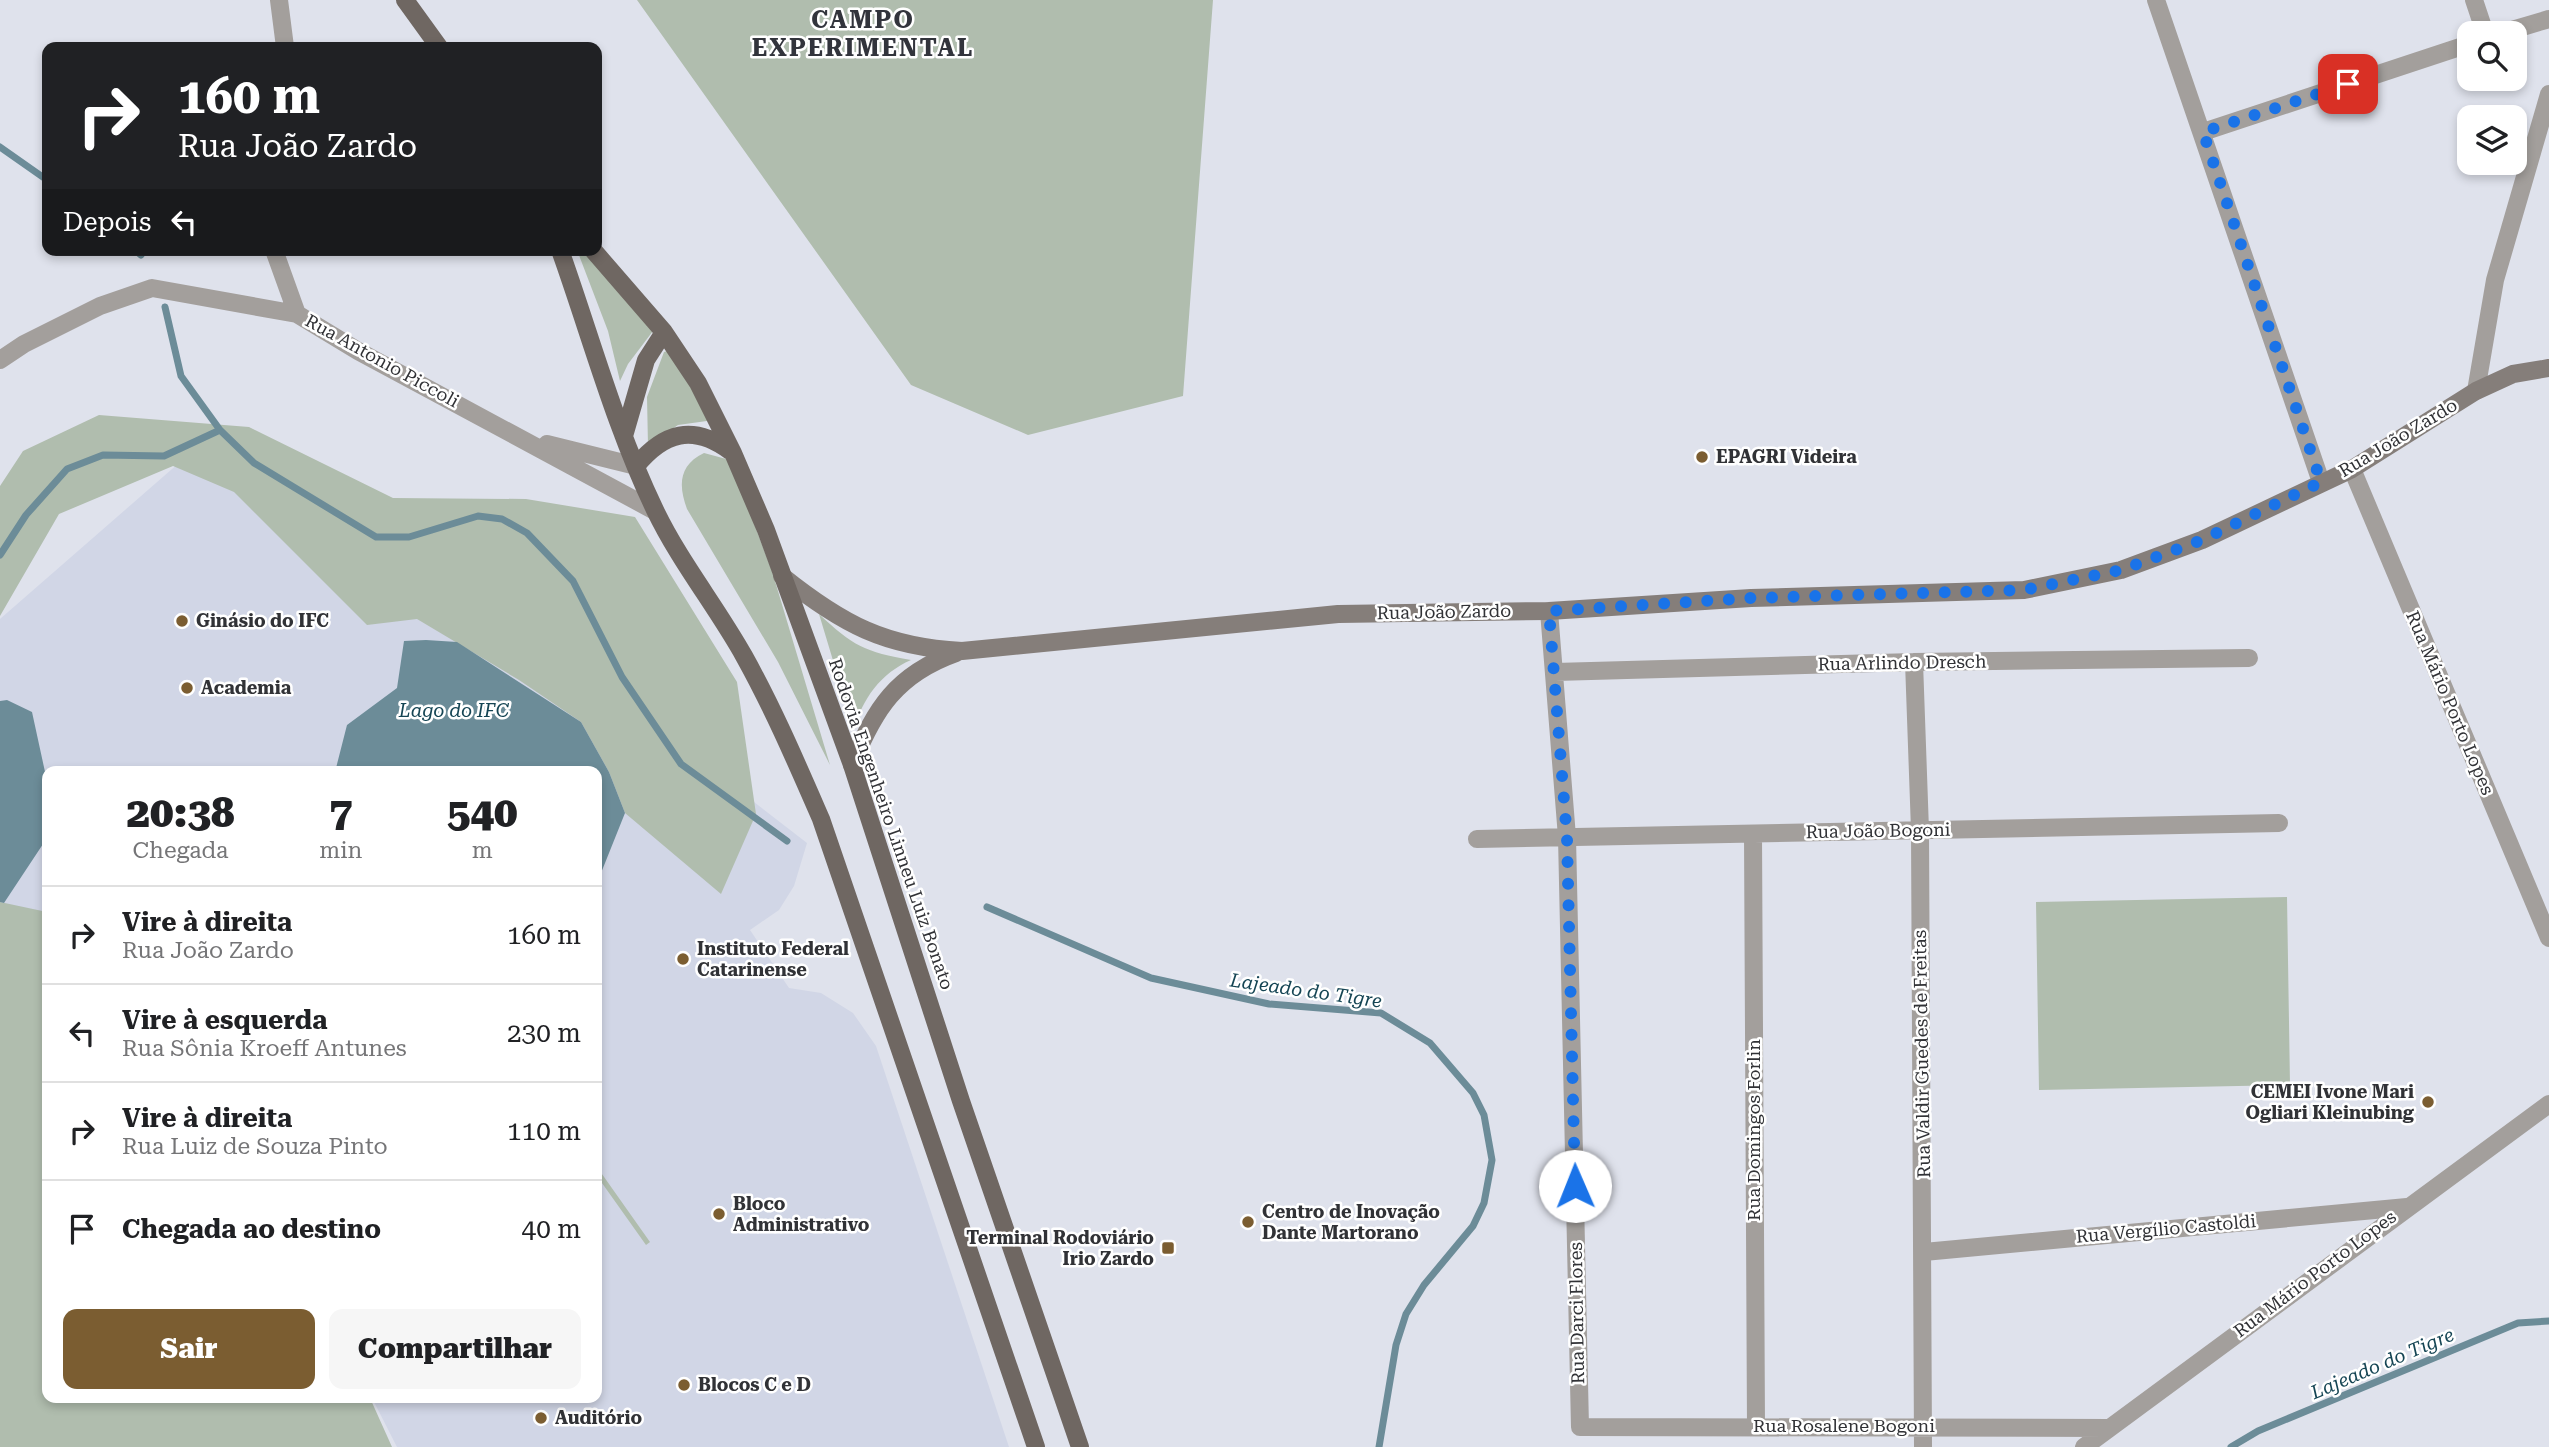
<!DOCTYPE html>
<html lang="pt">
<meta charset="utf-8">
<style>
:root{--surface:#fff;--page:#f6f6f6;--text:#202124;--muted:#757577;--line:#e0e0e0;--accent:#7b5d31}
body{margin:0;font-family:"Roboto Serif",serif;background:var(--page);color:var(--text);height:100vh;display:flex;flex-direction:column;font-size:26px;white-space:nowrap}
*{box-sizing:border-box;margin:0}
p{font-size:23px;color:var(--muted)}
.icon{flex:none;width:38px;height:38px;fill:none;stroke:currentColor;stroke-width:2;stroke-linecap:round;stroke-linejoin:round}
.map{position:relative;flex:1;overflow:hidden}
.drawer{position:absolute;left:42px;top:766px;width:560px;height:637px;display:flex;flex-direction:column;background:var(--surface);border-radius:14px;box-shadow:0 4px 10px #0003}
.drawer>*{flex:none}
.top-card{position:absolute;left:42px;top:42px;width:560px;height:214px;border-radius:14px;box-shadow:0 4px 10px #0003;background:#202124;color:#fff;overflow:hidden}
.fabs{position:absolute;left:2457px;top:21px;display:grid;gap:14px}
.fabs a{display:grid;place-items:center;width:70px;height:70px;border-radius:14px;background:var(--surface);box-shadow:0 4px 10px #0003;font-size:35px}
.pin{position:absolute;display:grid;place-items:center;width:60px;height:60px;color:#fff;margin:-30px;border-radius:14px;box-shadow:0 4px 10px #0006}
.me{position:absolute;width:77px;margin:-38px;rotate:359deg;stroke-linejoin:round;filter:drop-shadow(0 0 5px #0008)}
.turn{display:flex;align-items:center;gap:24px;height:147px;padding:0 21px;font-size:32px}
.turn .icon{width:91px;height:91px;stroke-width:2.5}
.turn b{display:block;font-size:49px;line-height:60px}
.then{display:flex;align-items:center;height:66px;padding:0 21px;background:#0003;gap:14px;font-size:26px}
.eta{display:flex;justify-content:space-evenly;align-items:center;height:119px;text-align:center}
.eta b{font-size:42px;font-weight:800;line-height:49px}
.cta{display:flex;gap:14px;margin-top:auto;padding:14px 21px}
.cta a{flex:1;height:80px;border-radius:14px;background:var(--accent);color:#fff;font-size:28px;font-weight:800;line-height:80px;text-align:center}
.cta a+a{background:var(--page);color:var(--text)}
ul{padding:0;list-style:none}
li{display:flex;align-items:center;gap:21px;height:98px;padding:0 21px;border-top:2px solid var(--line)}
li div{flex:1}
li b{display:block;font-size:26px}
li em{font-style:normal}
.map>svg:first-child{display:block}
.built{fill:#d1d6e6}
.green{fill:#b0bdae}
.water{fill:#6c8c98}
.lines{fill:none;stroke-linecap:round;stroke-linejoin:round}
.stream{stroke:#6c8c98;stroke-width:7}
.street{stroke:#a39f9c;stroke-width:18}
.secondary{stroke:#857e7a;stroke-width:18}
.primary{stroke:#6f6762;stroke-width:18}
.route{stroke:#1a73e8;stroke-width:12;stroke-dasharray:0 21.6}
.poi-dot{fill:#7b5d31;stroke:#fff;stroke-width:2.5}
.labels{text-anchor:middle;stroke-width:5;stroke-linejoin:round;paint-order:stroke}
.street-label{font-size:18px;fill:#313236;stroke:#fff}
.poi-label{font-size:18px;font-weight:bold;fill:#313236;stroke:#fff;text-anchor:start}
.water-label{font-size:19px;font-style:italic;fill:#154554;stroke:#fff}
.district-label{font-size:24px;font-weight:bold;letter-spacing:2px;fill:#32343c;stroke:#fff}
</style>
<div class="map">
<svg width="2549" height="1447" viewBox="0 0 2549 1447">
<rect width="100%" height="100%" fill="#dfe2ec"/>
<path class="built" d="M203 442 514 616 807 843 794 886 779 910 750 930 789 988 821 993 853 1013 876 1046 1009 1447H397L372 1398H597V772H47V919L0 908V619Z"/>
<path class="green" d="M637 0H1213L1183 396 1028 435 911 385Z
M577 250H584L653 331 628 364 620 381 608 331Z
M670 350 714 420 678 425 648 446 647 397 664 352Z
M99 415 249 427 393 498 526 499 635 517 737 682 756 814 721 894 625 813 609 772 581 722 519 680 417 619 367 625 234 492 173 466 59 514 0 616V486L23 451Z
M704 453 730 460 772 571 830 765 778 662 687 509C678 485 679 465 704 453Z
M819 614C853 646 865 652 911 660 881 673 862 699 854 730Z
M2287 897 2290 1085 2039 1090 2036 902Z
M0 902 47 912V1398H370L392 1447H0Z
M597 1167 650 1242 646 1245 597 1176Z"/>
<path class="water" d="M426 640 457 642 581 722 609 772 625 813 597 883V772H335L347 725 397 688 404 641Z
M7 700 32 712 47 781V838L4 903 0 902V701Z"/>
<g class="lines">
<path class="stream" d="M0 147 47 180
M135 250 141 255
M165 307 181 376 220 430
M0 555 26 515 67 469 103 455 164 456 220 430 254 463 376 537H409L478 516 502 519 527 533 573 581 622 677 681 764 787 841
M987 907 1151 978 1269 1004 1381 1013 1430 1043 1473 1093 1484 1115 1492 1160 1484 1203 1473 1226 1424 1285 1406 1314 1396 1345 1379 1447
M2231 1447 2258 1431 2518 1323 2549 1321"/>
<path class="street" d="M279 0 285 47
M2156 0 2321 482
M2474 0 2485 33
M2502 33 2549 19
M2203 132 2469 44
M274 250 297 314
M0 360 24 344 100 306 152 288 297 314 358 351 655 511
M2476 391 2495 280 2549 94
M547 444 636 466
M2352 469 2549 938
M1549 611 1567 837 1580 1427 2109 1428
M1914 662 1920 830 1923 1447
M1555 672 1914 662 2249 658
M1753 834 1756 1426
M1477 839 2279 823
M1924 1252 2407 1207
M2084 1447 2549 1104"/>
<path class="secondary" d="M782 576C842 624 885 647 962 651L1338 614 1549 611 1751 598 2024 590 2121 570 2202 540 2352 469 2476 391 2513 374 2549 368
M852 765C874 709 897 674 956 653"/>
<path class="primary" d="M405 0 439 47
M560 250C591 337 615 427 655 510 680 562 716 606 744 656 773 708 797 764 821 819L1036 1447
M593 250 664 332 698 383 733 453 766 530 852 765 961 1101 1080 1447
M624 436 646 360 664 332
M636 466C664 432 693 424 730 451"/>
</g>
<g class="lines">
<path class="route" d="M1575 1186 1567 838 1549 611 1751 598 2024 590 2121 570 2202 540 2321 482 2203 132 2348 84"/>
</g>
<g class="poi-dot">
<circle cx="1702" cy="457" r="7"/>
<circle cx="182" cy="621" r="7"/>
<circle cx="187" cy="688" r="7"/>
<circle cx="683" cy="959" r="7"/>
<circle cx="2428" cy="1102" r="7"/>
<circle cx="719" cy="1214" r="7"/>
<circle cx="1248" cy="1222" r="7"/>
<rect x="1161" y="1241" width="14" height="14" rx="3.5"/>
<circle cx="684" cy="1385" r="7"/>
<circle cx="541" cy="1418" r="7"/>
</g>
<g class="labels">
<g class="street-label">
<text transform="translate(382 361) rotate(29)" y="6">Rua Antonio Piccoli</text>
<text transform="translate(2398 438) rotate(-31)" y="6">Rua João Zardo</text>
<text transform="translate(1444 612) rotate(-1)" y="6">Rua João Zardo</text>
<text transform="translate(1902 663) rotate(-1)" y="6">Rua Arlindo Dresch</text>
<text transform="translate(2450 703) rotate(67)" y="6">Rua Mário Porto Lopes</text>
<text transform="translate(891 824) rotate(71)" y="6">Rodovia Engenheiro Linneu Luiz Bonato</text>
<text transform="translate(1878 831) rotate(-1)" y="6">Rua João Bogoni</text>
<text transform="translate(1922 1054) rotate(-91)" y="6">Rua Valdir Guedes de Freitas</text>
<text transform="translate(1754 1130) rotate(-90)" y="6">Rua Domingos Forlin</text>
<text transform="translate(2166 1229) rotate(-5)" y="6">Rua Vergílio Castoldi</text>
<text transform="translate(2315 1274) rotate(-37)" y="6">Rua Mário Porto Lopes</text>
<text transform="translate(1577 1313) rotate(-91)" y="6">Rua Darci Flores</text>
<text x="1844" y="1432">Rua Rosalene Bogoni</text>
</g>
<g class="poi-label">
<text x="1716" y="463">EPAGRI Videira</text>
<text x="196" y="627">Ginásio do IFC</text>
<text x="201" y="694">Academia</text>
<text x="697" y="955">Instituto Federal<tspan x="697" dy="21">Catarinense</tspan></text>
<text x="2414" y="1098" text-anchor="end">CEMEI Ivone Mari<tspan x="2414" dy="21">Ogliari Kleinubing</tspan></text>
<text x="733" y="1210">Bloco<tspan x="733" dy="21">Administrativo</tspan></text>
<text x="1262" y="1218">Centro de Inovação<tspan x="1262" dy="21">Dante Martorano</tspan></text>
<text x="1154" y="1244" text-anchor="end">Terminal Rodoviário<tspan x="1154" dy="21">Irio Zardo</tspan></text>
<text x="698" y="1391">Blocos C e D</text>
<text x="555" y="1424">Auditório</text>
</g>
<g class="water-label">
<text x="454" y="717">Lago do IFC</text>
<text transform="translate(1306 990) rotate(8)" y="7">Lajeado do Tigre</text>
<text transform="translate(2382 1363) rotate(-23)" y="7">Lajeado do Tigre</text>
</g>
<g class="district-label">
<text x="863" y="28">CAMPO<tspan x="863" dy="28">EXPERIMENTAL</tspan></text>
</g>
</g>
</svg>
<div class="fabs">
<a><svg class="icon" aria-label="search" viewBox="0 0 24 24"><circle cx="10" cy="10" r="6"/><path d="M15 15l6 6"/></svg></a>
<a><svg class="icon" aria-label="layers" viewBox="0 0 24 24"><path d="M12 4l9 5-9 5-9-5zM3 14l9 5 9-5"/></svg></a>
</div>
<div class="pin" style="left:2348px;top:84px;background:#d93025"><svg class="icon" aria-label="arrive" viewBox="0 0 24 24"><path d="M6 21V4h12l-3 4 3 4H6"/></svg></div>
<svg class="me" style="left:1575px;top:1186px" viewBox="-20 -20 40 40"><circle r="19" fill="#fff"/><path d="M0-13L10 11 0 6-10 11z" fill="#1a73e8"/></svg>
<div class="top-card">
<div class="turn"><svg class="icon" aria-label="right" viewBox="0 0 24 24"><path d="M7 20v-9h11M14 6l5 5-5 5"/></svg><div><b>160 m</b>Rua João Zardo</div></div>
<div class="then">Depois<svg class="icon" aria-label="left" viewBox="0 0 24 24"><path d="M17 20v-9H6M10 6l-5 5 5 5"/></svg></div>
</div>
<section class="drawer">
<div class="eta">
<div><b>20:38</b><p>Chegada</p></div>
<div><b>7</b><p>min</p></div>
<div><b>540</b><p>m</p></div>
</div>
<ul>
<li><svg class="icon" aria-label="right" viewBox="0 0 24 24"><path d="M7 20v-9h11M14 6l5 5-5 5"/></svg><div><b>Vire à direita</b><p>Rua João Zardo</p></div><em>160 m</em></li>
<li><svg class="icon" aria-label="left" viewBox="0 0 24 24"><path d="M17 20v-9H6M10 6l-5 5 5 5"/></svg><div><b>Vire à esquerda</b><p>Rua Sônia Kroeff Antunes</p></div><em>230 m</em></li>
<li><svg class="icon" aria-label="right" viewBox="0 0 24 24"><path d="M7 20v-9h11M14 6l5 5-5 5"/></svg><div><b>Vire à direita</b><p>Rua Luiz de Souza Pinto</p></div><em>110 m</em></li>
<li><svg class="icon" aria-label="arrive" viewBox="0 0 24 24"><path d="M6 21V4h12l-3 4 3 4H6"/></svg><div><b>Chegada ao destino</b></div><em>40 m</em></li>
</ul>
<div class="cta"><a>Sair</a><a>Compartilhar</a></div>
</section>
</div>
